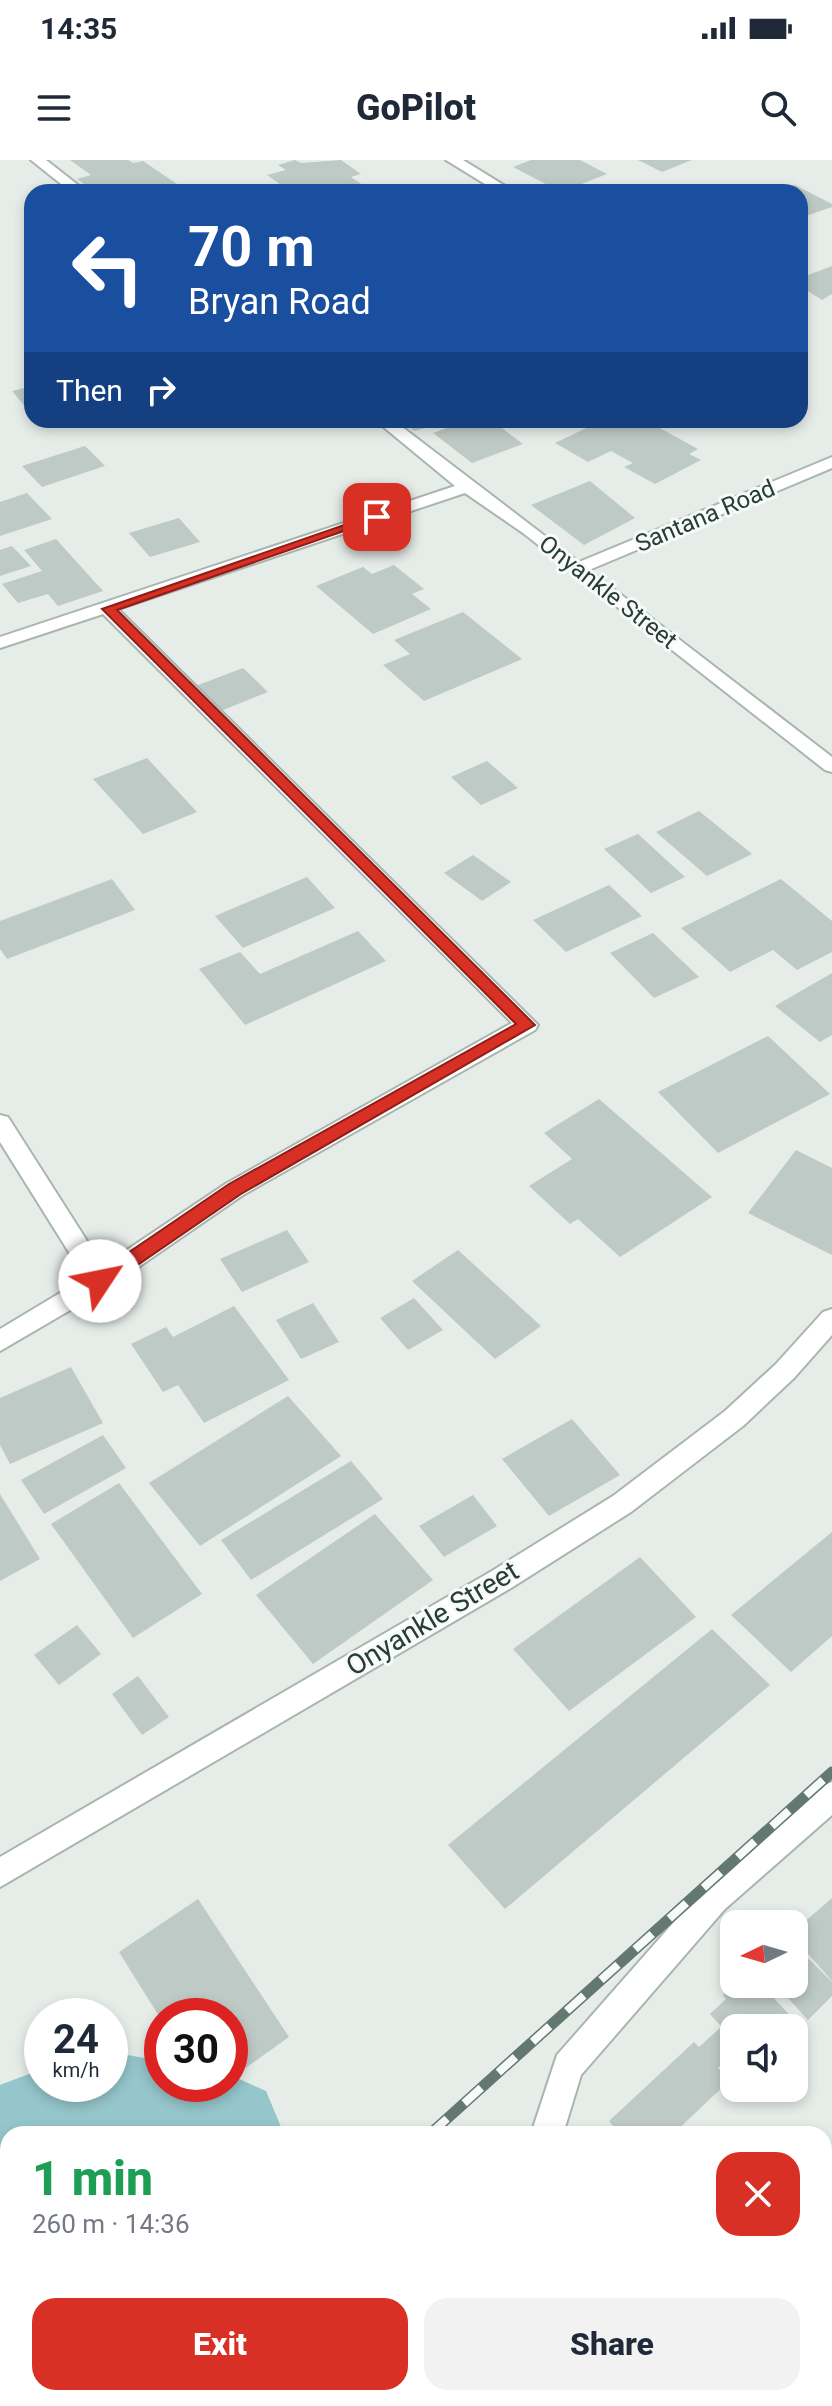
<!DOCTYPE html>
<meta charset="utf-8">
<style>
:root{--surface:#fff;--page:#f2f2f3;--text:#1f2937;--muted:#747a83;--accent:#d93025}
body{margin:0;font-family:Roboto,sans-serif;background:var(--page);color:var(--text);height:100vh;display:flex;flex-direction:column;font-size:30px;white-space:nowrap}
*{box-sizing:border-box;margin:0}
p{font-size:26px;color:var(--muted)}
.icon{flex:none;width:44px;height:44px;fill:none;stroke:currentColor;stroke-width:2;stroke-linecap:round;stroke-linejoin:round}
.map{position:relative;flex:1;overflow:hidden}
.details{position:absolute;left:0px;top:1966px;width:832px;height:280px;display:flex;flex-direction:column;background:var(--surface);border-radius:24px 24px 0 0;box-shadow:0 4px 12px #0003}
.details>*{flex:none}
.banner{position:absolute;left:24px;top:24px;width:784px;height:244px;border-radius:24px;box-shadow:0 4px 12px #0003;background:#1a4fa0;color:#fff;overflow:hidden}
.needle{width:52px;rotate:265deg}
.buttons{position:absolute;left:720px;top:1750px;display:grid;gap:16px}
.buttons a{display:grid;place-items:center;width:88px;height:88px;border-radius:16px;background:var(--surface);box-shadow:0 4px 12px #0003;font-size:40px}
.speed{position:absolute;left:24px;top:1838px;display:flex;gap:16px;font-size:40px;font-weight:700;text-align:center}
.speed>*{display:grid;place-content:center;width:104px;height:104px;border-radius:50%;background:var(--surface);box-shadow:0 4px 12px #0003;line-height:1}
.speed small{font-size:20px;font-weight:400}
.speed .limit{border:12px solid #d22;background:#fff;color:#111}
.pin{position:absolute;display:grid;place-items:center;width:68px;height:68px;color:#fff;margin:-34px;border-radius:16px;box-shadow:0 4px 12px #0006}
.me{position:absolute;width:88px;margin:-44px;rotate:56deg;stroke-linejoin:round;filter:drop-shadow(0 0 6px #0008)}
.turn{display:flex;align-items:center;gap:28px;height:168px;padding:0 32px;font-size:36px}
.turn .icon{width:104px;height:104px;stroke-width:2.5}
.turn b{display:block;font-size:56px;line-height:68px}
.then{display:flex;align-items:center;height:76px;padding:0 32px;background:#0003;gap:16px;font-size:30px}
.round{display:grid;place-items:center;flex:none;width:84px;height:84px;border-radius:24px;background:var(--page)}
.headline{display:flex;align-items:center;justify-content:space-between;height:136px;padding:0 32px}
h1{font-size:48px;font-weight:800;line-height:60px;color:#1e9e55}
.cta{display:flex;gap:16px;margin-top:auto;padding:16px 32px}
.cta a{flex:1;height:92px;border-radius:24px;background:var(--accent);color:#fff;font-size:32px;font-weight:800;line-height:92px;text-align:center}
.cta a+a{background:var(--page);color:var(--text)}
.status{display:flex;justify-content:space-between;align-items:center;height:56px;padding:0 40px;background:var(--surface);direction:ltr}
.status svg{height:22px;fill:currentColor}
header{display:flex;justify-content:space-between;align-items:center;height:104px;padding:0 32px;background:var(--surface);font-size:36px;font-weight:800}
.map>svg:first-child{display:block}
.lines{fill:none;stroke-linecap:round;stroke-linejoin:round}
.river{fill:#95c6cb;fill-rule:evenodd}
.building{fill:#becac5}
.minor-casing{stroke:#a9b5af;stroke-width:4}
.minor{fill:#fff;fill-rule:evenodd}
.rail-casing{stroke:#627870;stroke-width:11}
.rail{stroke:#f6faf8;stroke-width:8;stroke-dasharray:23;stroke-linecap:butt}
.route{fill:#d93025;stroke:#8d1f18;stroke-width:2}
.labels{text-anchor:middle;stroke-width:6;stroke-linejoin:round;paint-order:stroke}
.far-street-label{font-size:24px;fill:#273d35;stroke:#f6faf8}
.street-label{font-size:28px;fill:#273d35;stroke:#f6faf8}
</style>
<div class="status"><b>14:35</b><svg viewBox="0 0 49 12"><path d="M0 12V9h3v3zM5 12V6h3v6zM10 12V3h3v9zM15 12V0h3v12zM26 1h20v11H26zM47 4h2v5h-2z"/></svg></div>
<header><svg class="icon" aria-label="menu" viewBox="0 0 24 24"><path d="M4 6h16M4 12h16M4 18h16"/></svg>GoPilot<svg class="icon" aria-label="search" viewBox="0 0 24 24"><circle cx="10" cy="10" r="6"/><path d="M15 15l6 6"/></svg></header>
<div class="map">
<svg width="832" height="2246" viewBox="0 0 832 2246">
<rect width="100%" height="100%" fill="#e6ede9"/>
<g class="lines">
<path class="river" d="M110 1892 162 1901V1924H230V1915L266 1931 284 1974H8V2026L0 2023V1925L42 1909V1924H110Z
M583 2238H726L729 2246H586Z"/>
</g>
<path class="building" d="M70 0H128L133 3 143 1 180 26 162 32H95L77 19 91 15Z
M295 0 301 3 341 0 361 14 351 17 373 32H291L267 15 286 10 278 5Z
M531 0H580L607 14 561 32 513 7Z
M638 0H692L662 12Z
M795 25 832 44V47L800 58V32H779Z
M832 106V134L822 140 800 126V118Z
M32 226V255L12 231Z
M402 260H421L429 267 414 271Z
M469 260H491L523 284 472 303 433 273Z
M603 260H645L698 289 689 294 701 300 655 324 624 307 633 303 611 291 588 302 555 283Z
M85 286 105 306 42 327 22 306Z
M590 321 635 358 584 385 531 345Z
M27 333 52 359 0 376V342Z
M179 358 200 382 150 397 129 373Z
M56 379 103 431 58 446 48 434 18 443 2 424 42 411 24 390Z
M12 386 31 406 0 416V390Z
M394 405 424 429 412 434 431 449 373 474 316 426 363 407 372 414Z
M463 452 522 499 424 541 383 505 410 494 394 480Z
M243 508 268 532 218 552 193 527Z
M147 598 197 652 143 674 93 619Z
M487 601 518 628 481 645 451 617Z
M699 651 752 694 707 716 656 672Z
M638 674 685 717 651 733 604 689Z
M473 695 511 722 482 741 444 713Z
M307 717 335 748 243 788 215 756Z
M112 719 135 750 7 799 0 789V761Z
M781 719 832 761V792L797 810 773 790 730 812 681 768Z
M609 725 642 756 566 792 533 760Z
M358 771 386 801 245 865 199 809 240 792 260 814Z
M653 773 699 817 654 838 610 793Z
M832 813V875L820 882 775 846Z
M768 876 830 934 718 993 658 932Z
M599 939 712 1037 620 1097 578 1059 570 1064 529 1026 572 999 544 973Z
M796 990 832 1008V1095L748 1053Z
M287 1070 309 1102 242 1132 220 1099Z
M458 1090 541 1166 495 1199 412 1121Z
M414 1138 443 1170 408 1190 380 1158Z
M313 1143 339 1182 301 1199 276 1160Z
M234 1146 289 1220 204 1263 178 1225 163 1232 131 1184 166 1167 173 1177Z
M71 1207 103 1263 10 1304 0 1285V1238Z
M288 1236 341 1296 200 1386 149 1323Z
M572 1259 620 1315 549 1356 502 1299Z
M103 1275 126 1308 44 1354 21 1320Z
M351 1301 383 1339 251 1420 221 1380Z
M119 1323 202 1434 133 1478 51 1364Z
M0 1334 40 1399 0 1421Z
M473 1335 497 1366 444 1397 419 1366Z
M375 1354 433 1420 313 1504 256 1435Z
M832 1372V1476L791 1512 731 1455Z
M640 1397 696 1457 569 1551 513 1489Z
M77 1465 101 1494 59 1525 34 1495Z
M712 1469 770 1525 505 1749 448 1685Z
M138 1516 169 1557 142 1575 112 1534Z
M832 1738V1821L794 1778V1771Z
M198 1739 289 1877 230 1919V1856H162V1861L119 1792Z
M809 1799 832 1822V1836L808 1860 775 1824H794V1812Z
M736 1824H761L803 1870 794 1878V1868H752L743 1858 727 1873 710 1854 726 1839 723 1835Z
M720 1868 734 1882V1892L718 1908 729 1921 673 1974H619L609 1961 694 1882 699 1887Z
M824 2092 832 2095V2127L824 2124Z"/>
<g class="lines">
<g class="minor-casing">
<path id="minor" d="M31 0H46L87 32H71Z
M446 0H463L515 32H498Z
M375 260H393L579 402 832 297V308L589 410 832 597V612L825 610 523 373 465 333 118 449 538 865 535 870 243 1035 108 1128 0 1191V1169L85 1118 0 982V955L8 957 103 1106 227 1023 512 863 103 454 0 488V477L455 326Z
M832 1149V1175L794 1218 743 1266 631 1352 511 1428 0 1727V1697L492 1411 613 1336 725 1251 776 1204 823 1152Z
M832 1622V1655L725 1749 581 1915 563 1974H531L557 1895 703 1729 822 1626Z
M824 2143 832 2146V2180L824 2177Z"/>
</g>
<use href="#minor" class="minor"/>
<g class="rail-casing">
<path id="rail" d="M430 1974 832 1612
M128 2246 137 2238"/>
</g>
<use href="#rail" class="rail"/>
</g>
<path class="route" d="M373 355 384 357 117 450 535 865 241 1034 107 1126H94L91 1121 94 1116 229 1024 516 864 102 449Z"/>
<g class="labels">
<g class="far-street-label">
<text transform="translate(705 356) rotate(-23)" y="8">Santana Road</text>
<text transform="translate(608 432) rotate(38)" y="8">Onyankle Street</text>
</g>
<g class="street-label">
<text transform="translate(432 1458) rotate(-31)" y="10">Onyankle Street</text>
</g>
</g>
</svg>
<div class="buttons">
<a><svg class="needle" viewBox="-14 -14 28 28"><path d="M0-13l5 13h-10z" fill="#e53935"/><path d="M0 13l5-13h-10z" fill="#747a83"/></svg></a>
<a><svg class="icon" aria-label="sound" viewBox="0 0 24 24"><path d="M4 9h4l5-4v14l-5-4H4zM17 9q2 3 0 6"/></svg></a>
</div>
<div class="speed"><div>24<small>km/h</small></div><div class="limit">30</div></div>
<div class="pin" style="left:377px;top:357px;background:#d93025"><svg class="icon" aria-label="arrive" viewBox="0 0 24 24"><path d="M6 21V4h12l-3 4 3 4H6"/></svg></div>
<svg class="me" style="left:100px;top:1121px" viewBox="-20 -20 40 40"><circle r="19" fill="#fff"/><path d="M0-13L10 11 0 6-10 11z" fill="#d93025"/></svg>
<div class="banner">
<div class="turn"><svg class="icon" aria-label="left" viewBox="0 0 24 24"><path d="M17 20v-9H6M10 6l-5 5 5 5"/></svg><div><b>70 m</b>Bryan Road</div></div>
<div class="then">Then<svg class="icon" aria-label="right" viewBox="0 0 24 24"><path d="M7 20v-9h11M14 6l5 5-5 5"/></svg></div>
</div>
<section class="details">
<div class="headline"><div><h1>1 min</h1><p>260 m · 14:36</p></div><a class="round" style="background:#d93025;color:#fff"><svg class="icon" aria-label="close" viewBox="0 0 24 24"><path d="M6 6l12 12M18 6L6 18"/></svg></a></div>
<div class="cta"><a>Exit</a><a>Share</a></div>
</section>
</div>
